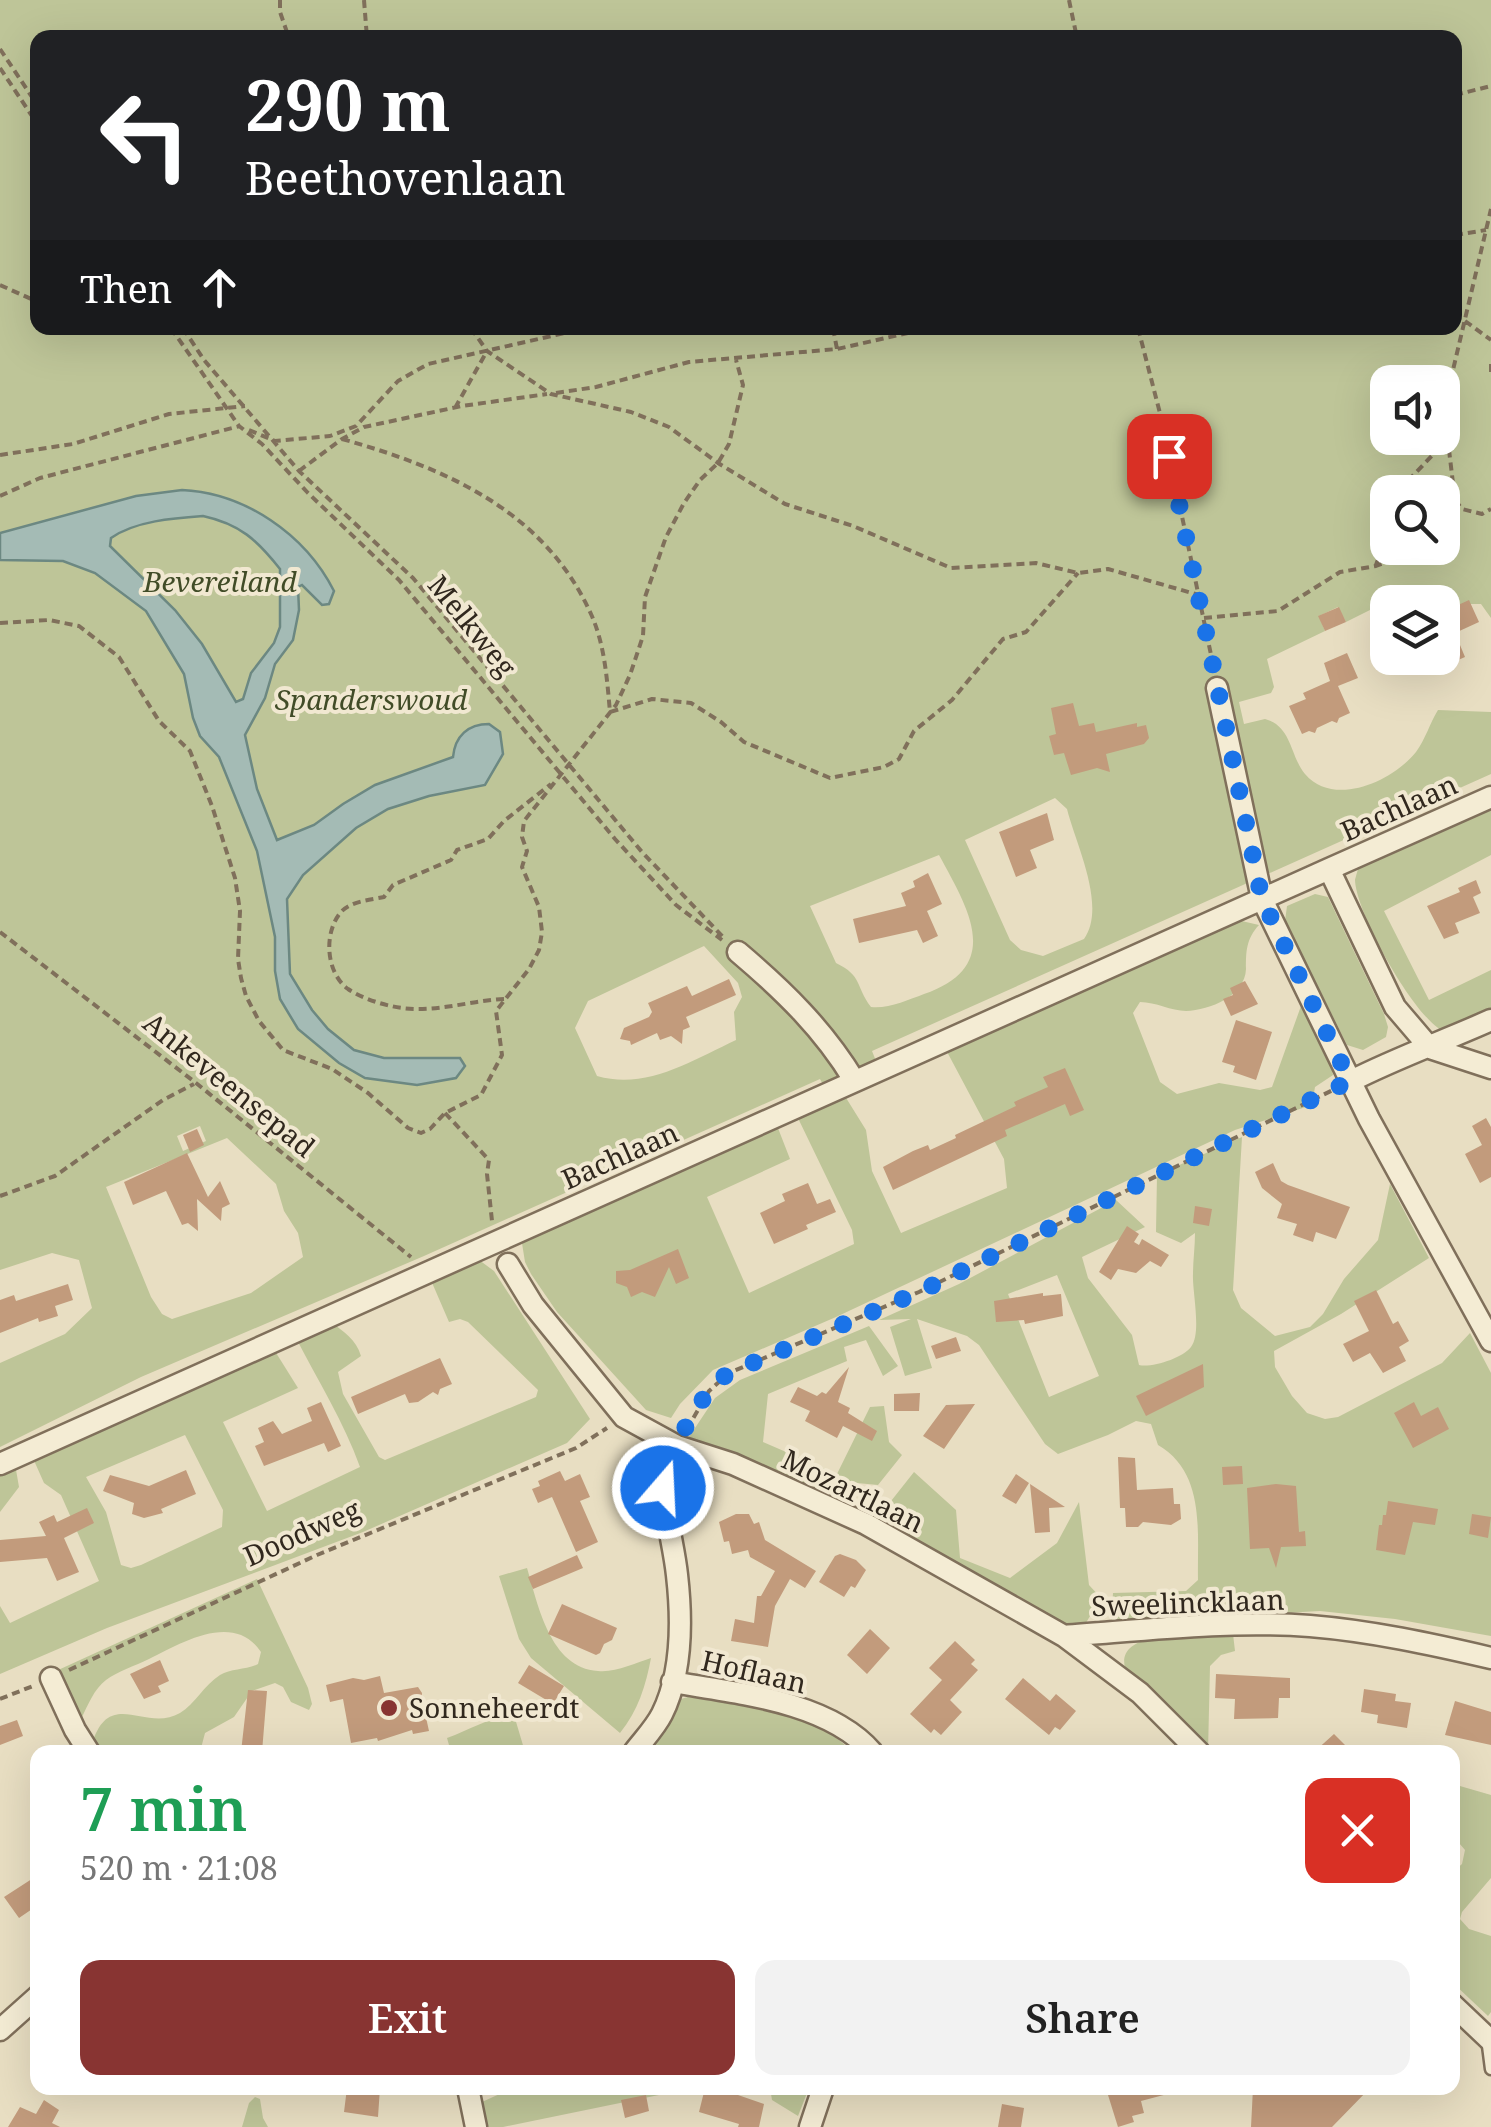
<!DOCTYPE html>
<meta charset="utf-8">
<style>
:root{--surface:#fff;--page:#f2f2f2;--text:#222;--muted:#767676;--accent:#883432}
body{margin:0;font-family:"Noto Serif",serif;background:var(--page);color:var(--text);height:100vh;display:flex;flex-direction:column;font-size:38px;white-space:nowrap}
*{box-sizing:border-box;margin:0}
p{font-size:32px;color:var(--muted)}
.icon{flex:none;width:55px;height:55px;fill:none;stroke:currentColor;stroke-width:2;stroke-linecap:round;stroke-linejoin:round}
.map{position:relative;flex:1;overflow:hidden}
.side{position:absolute;left:30px;top:1745px;width:1430px;height:350px;display:flex;flex-direction:column;background:var(--surface);border-radius:20px;box-shadow:0 10px 40px #0002}
.side>*{flex:none}
.top-card{position:absolute;left:30px;top:30px;width:1432px;height:305px;border-radius:20px;box-shadow:0 10px 40px #0002;background:#202124;color:#fff;overflow:hidden}
.controls{position:absolute;left:1370px;top:365px;display:grid;gap:20px}
.controls a{display:grid;place-items:center;width:90px;height:90px;border-radius:20px;background:var(--surface);box-shadow:0 10px 40px #0002;font-size:50px}
.pin{position:absolute;display:grid;place-items:center;width:85px;height:85px;color:#fff;margin:-42px;border-radius:20px;box-shadow:0 5px 15px #0006}
.me{position:absolute;width:110px;margin:-55px;rotate:19deg;stroke-linejoin:round;filter:drop-shadow(0 0 8px #0008)}
.turn{display:flex;align-items:center;gap:35px;height:210px;padding:0 50px;font-size:45px}
.turn .icon{width:130px;height:130px;stroke-width:2.5}
.turn b{display:block;font-size:70px;line-height:85px}
.then{display:flex;align-items:center;height:95px;padding:0 50px;background:#0003;gap:20px;font-size:38px}
.round{display:grid;place-items:center;flex:none;width:105px;height:105px;border-radius:20px;background:var(--page)}
.summary{display:flex;align-items:center;justify-content:space-between;height:170px;padding:0 50px}
h1{font-size:60px;font-weight:600;line-height:75px;color:#1e9e55}
.action{display:flex;gap:20px;margin-top:auto;padding:20px 50px}
.action a{flex:1;height:115px;border-radius:20px;background:var(--accent);color:#fff;font-size:40px;font-weight:600;line-height:115px;text-align:center}
.action a+a{background:var(--page);color:var(--text)}
.map>svg:first-child{display:block}
.green{fill:#bec598;fill-rule:evenodd}
.water{fill:#a4bbb5;stroke:#6c8882;stroke-width:2.5;fill-rule:evenodd}
.building{fill:#c29b7c}
.lines{fill:none;stroke-linecap:round;stroke-linejoin:round}
.service-casing{stroke:#80705b;stroke-width:15}
.minor-casing{stroke:#80705b;stroke-width:25}
.path{stroke:#80705b;stroke-width:4;stroke-dasharray:8 5;stroke-linecap:butt}
.service{stroke:#f4ecd4;stroke-width:10}
.minor{stroke:#f4ecd4;stroke-width:20}
.route{stroke:#1a73e8;stroke-width:18;stroke-dasharray:0 32.4}
.poi-dot{fill:#883432;stroke:#f1e8d1;stroke-width:4}
.labels{text-anchor:middle;stroke-width:8;stroke-linejoin:round;paint-order:stroke}
.park-label{font-size:28px;font-style:italic;fill:#414c27;stroke:#f1e8d1}
.street-label{font-size:28px;fill:#31281e;stroke:#f1e8d1}
.poi-label{font-size:28px;fill:#31281e;stroke:#f1e8d1;text-anchor:start}
</style>
<div class="map">
<svg width="1491" height="2127" viewBox="0 0 1491 2127">
<rect width="100%" height="100%" fill="#e8dec2"/>
<path class="green" d="M0 0H1491V618L1481 604H1452L1430 590 1396 597 1346 622 1338 607 1319 616 1325 631 1267 659 1274 687 1271 693 1239 702 1244 724 1265 719C1292 726 1290 756 1305 774 1334 808 1393 781 1416 752 1425 740 1430 723 1438 710L1491 712V774L872 1051 878 1066 826 1090 820 1079 424 1256 141 1377 0 1447V1363L65 1334 92 1308 79 1260 52 1253 0 1270ZM38 38H1455V328H38ZM1388 382H1442V438H1388ZM1388 492H1442V548H1388ZM1055 798 1067 809C1076 845 1107 906 1084 939L1043 956 1021 950 1010 940 965 840ZM939 855C969 910 1004 966 924 994 908 1000 888 1009 871 1007 855 986 863 976 836 963L810 906ZM704 946 738 983 742 997 734 1012 736 1040C691 1061 647 1090 597 1076L575 1028 588 1001ZM200 1126 206 1141 183 1151 177 1136ZM227 1138 276 1184 284 1211 298 1233 303 1257 251 1293 172 1319 162 1314 151 1297 106 1187Z
M1491 803V855L1384 911 1429 1000 1491 970V1012L1443 1031C1414 1017 1356 913 1355 880 1355 879 1359 866 1359 865Z
M1315 894 1328 897 1384 1014 1388 1027 1386 1037 1363 1050 1347 1045 1285 921 1287 906Z
M1233 919 1259 925C1246 939 1246 952 1246 969 1245 996 1210 1010 1186 1011 1171 1011 1156 1002 1140 1002L1133 1013 1160 1082 1177 1094 1219 1083 1260 1090 1272 1087 1301 1006 1332 1070 1333 1075 1315 1087 1312 1105 1235 1130 836 1317 713 1370 680 1404 671 1418 646 1410 557 1312 531 1274 525 1262 521 1237 776 1123 790 1159 707 1197 749 1293 854 1244 852 1230 796 1114 843 1093 866 1130 872 1171 901 1233 1007 1188 1004 1159 945 1048Z
M1242 1137 1233 1290 1241 1308 1275 1336 1310 1327 1323 1314 1344 1279 1378 1240 1390 1184 1429 1258 1341 1314 1274 1351 1275 1367 1292 1396 1307 1413 1325 1419 1338 1417 1442 1363 1470 1333 1491 1373V1636L1395 1619 1320 1611 1111 1623 1113 1593 1186 1591 1198 1580C1197 1532 1206 1473 1158 1445L1151 1424 1136 1421 1108 1435 1058 1454 1045 1444 979 1345 967 1336 917 1319 932 1368 905 1376 890 1327 911 1319 879 1320 959 1284 1116 1200 1145 1227 1082 1257 1088 1278 1132 1335 1139 1365C1152 1368 1183 1358 1191 1347 1202 1333 1192 1291 1193 1274 1193 1261 1195 1247 1195 1233L1181 1243 1156 1232 1157 1175ZM1057 1275 1099 1376 1049 1397 1008 1294Z
M475 1257 494 1271 590 1419 567 1443 363 1532 107 1628 0 1674V1606L10 1623 99 1581 61 1495 44 1483 32 1456 273 1348 298 1388 223 1422 267 1511 360 1467C344 1422 318 1381 296 1338L331 1322C344 1332 356 1339 361 1356L338 1372 343 1394 379 1457 385 1460 536 1397 538 1390 468 1322 460 1319 449 1322 430 1278ZM185 1435 223 1510 222 1527 141 1565 131 1568 121 1565 106 1512 86 1477Z
M869 1326 898 1366 883 1376 866 1340 844 1347 847 1361 768 1394 763 1442 837 1474 870 1407 884 1406 889 1442 902 1455 878 1485 857 1483 819 1492 689 1437 715 1398 740 1380Z
M15 1464 19 1487 0 1512V1471Z
M914 1472 956 1510 960 1558 1010 1578 1057 1543 1079 1502 1089 1585 1101 1598 1084 1626H1070L876 1520Z
M527 1568C538 1605 550 1668 598 1671 615 1673 635 1663 651 1658 646 1685 638 1711 620 1733L531 1658 519 1639 499 1576Z
M257 1579 308 1688 312 1704 309 1710 291 1702 283 1687 275 1683 252 1691 234 1717 205 1733 200 1752H101L93 1741C111 1688 146 1733 180 1713 195 1704 204 1685 220 1675 231 1668 246 1670 258 1664L261 1652C234 1611 181 1643 149 1659 135 1666 118 1671 106 1680 94 1689 88 1705 81 1719L56 1671Z
M1233 1634 1235 1651 1221 1655 1210 1666 1208 1752 1126 1671C1110 1626 1205 1635 1233 1634Z
M688 1697C744 1703 812 1711 853 1752H638L677 1700Z
M514 1715 525 1752H451L447 1738C470 1730 491 1716 514 1715Z
M1453 1784 1491 1795V1878L1462 1912 1460 1919 1469 1929 1491 1936V2012L1488 2016 1453 1983V1872L1462 1864 1465 1850 1453 1836Z
M513 2088H693L503 2127H488L482 2102Z
M770 2088H809L798 2116 772 2100Z
M255 2097 260 2099 263 2118 268 2127H242L249 2103Z"/>
<path class="water" d="M182 490C245 493 305 534 334 591L329 604 322 605 302 585 298 587 299 610 293 640 275 664 265 698 245 735 257 789 277 840 314 825 343 804 375 785 453 757C455 736 468 724 489 724L500 732 503 754 485 785 429 796 388 809 356 828 303 875 287 899 290 974 312 1010 328 1029 354 1050 384 1058H460L465 1066 456 1078 417 1085 365 1078 339 1063 298 1029 280 999 275 971V937L257 851 219 757 200 736 193 718 184 674 146 611 95 573 63 561 0 560V533L136 496ZM203 516C240 524 257 540 280 569V627L274 643 251 673 243 699 236 702 202 644 175 610 110 546 111 538C135 521 174 518 203 516Z"/>
<path class="building" d="M1469 600 1479 622 1455 633 1465 657 1424 675 1416 658H1442V605L1445 611Z
M1339 607 1346 622 1325 631 1318 616Z
M1347 653 1358 678 1338 686 1350 713 1339 718 1337 723 1332 721 1317 728 1315 733 1309 731 1302 734 1289 706 1306 699 1303 693 1330 681 1324 663Z
M1073 703 1079 726 1094 723 1096 732 1137 723V727L1146 725 1149 738 1144 744 1106 754 1110 772 1097 768 1071 775 1064 753 1054 755 1049 736 1056 734 1051 708Z
M1047 813 1054 840 1030 850 1037 868 1016 877 999 832Z
M928 873 942 904 927 911 938 936 923 943 917 930 859 943 853 919 906 906 901 893 915 887 913 881Z
M1476 880 1481 893 1473 897 1480 913 1455 923 1459 933 1444 939 1427 906 1460 892 1458 888Z
M729 979 736 995 686 1017 690 1027 683 1030 682 1044 671 1036 660 1040 657 1033 631 1045 630 1041 620 1039 624 1028 649 1017 652 1012 648 1003 687 986 692 996Z
M1245 981 1258 1004 1231 1016 1223 999 1233 995 1230 988Z
M1236 1020 1272 1032 1256 1080 1233 1072 1235 1066 1222 1062Z
M1065 1068 1084 1110 1070 1116 1065 1104 1005 1130 1007 1136 893 1190 883 1167 913 1151 928 1145 930 1150 956 1138 955 1135 1016 1106 1014 1102 1048 1087 1043 1077Z
M1486 1118 1491 1127V1177L1480 1183 1465 1154 1482 1145 1472 1126Z
M197 1129 204 1145 190 1152 183 1135Z
M187 1153 208 1197 220 1181 230 1204 222 1208 221 1221 197 1199 198 1231 188 1223 182 1225 166 1191 133 1205 124 1182Z
M1273 1163 1281 1181 1288 1185 1350 1207 1336 1239 1316 1232 1313 1242 1293 1235 1297 1224 1277 1218 1282 1204 1262 1188 1255 1172Z
M808 1183 817 1204 830 1199 836 1212 806 1225 808 1229 774 1244 760 1213 785 1201 782 1194Z
M1195 1206 1212 1209 1209 1226 1193 1223Z
M1127 1226 1139 1234 1134 1242 1139 1245 1142 1239 1169 1255 1161 1267 1150 1261 1136 1273 1118 1269 1111 1280 1099 1272Z
M678 1249 689 1278 676 1284 669 1267 655 1297 642 1292 631 1297 627 1287 616 1283V1271L630 1270Z
M68 1284 73 1300 55 1306 58 1316 39 1322 38 1318 0 1333V1300L14 1295 16 1301Z
M1376 1290 1393 1324 1398 1321 1409 1341 1399 1347 1406 1361 1383 1373 1370 1353 1353 1362 1343 1344 1369 1331 1354 1301Z
M1043 1293V1296L1061 1294 1063 1316 1025 1324 1024 1320 996 1322 994 1301Z
M956 1337 961 1351 936 1359 931 1346Z
M440 1358 452 1384 440 1389 438 1395 433 1392 418 1402 409 1403 405 1394 358 1414 351 1397Z
M1203 1364 1204 1387 1146 1416 1136 1396Z
M849 1367 838 1402 850 1408 848 1413 877 1431 872 1441 843 1426 837 1438 805 1421 810 1411 790 1402 798 1387 817 1396 822 1392 826 1394Z
M920 1393 919 1411H894V1394Z
M321 1402 341 1446 328 1452 324 1443 264 1466 255 1446 264 1442 258 1428 273 1421 282 1434 312 1421 307 1408Z
M1414 1402 1421 1416 1438 1407 1449 1429 1413 1448 1394 1413Z
M975 1404 944 1449 923 1436 946 1405Z
M1118 1457 1135 1458 1137 1490 1173 1488 1174 1504H1180L1181 1519 1171 1525 1143 1522 1138 1527H1126L1125 1508H1120Z
M1242 1466 1243 1484 1223 1485 1222 1467Z
M186 1470 196 1494 161 1509 163 1513 144 1518 132 1514 134 1503 103 1491 110 1475 149 1486Z
M560 1471 565 1481 580 1474 590 1497 580 1501 598 1542 576 1552 552 1497 538 1503 532 1489 540 1486 538 1481Z
M1016 1474 1029 1483 1016 1504 1002 1496Z
M1030 1484 1065 1507 1049 1508 1050 1532 1035 1533Z
M1276 1484 1296 1486 1299 1532 1305 1531 1306 1546 1281 1547 1276 1568 1269 1548 1250 1549 1247 1488Z
M1388 1501 1438 1509 1435 1525 1413 1522 1405 1555 1376 1550 1379 1525H1382L1383 1515H1386Z
M87 1508 94 1523 64 1538 79 1572 57 1581 47 1558 0 1562V1540L46 1536 39 1522 54 1515 57 1522Z
M736 1514H749L754 1524 759 1522 765 1540 816 1571 805 1588 790 1579 775 1606 768 1647 731 1641 735 1619 754 1623 757 1596H761L775 1571 750 1557 748 1550 732 1554 729 1541 724 1542 719 1522Z
M1472 1514 1491 1517 1488 1538 1469 1534Z
M840 1554 856 1560 866 1570 855 1588 851 1586 844 1597 819 1582 835 1556Z
M577 1555 583 1568 533 1589 528 1577Z
M562 1604 617 1628 612 1640 604 1644 600 1653 596 1655 548 1634Z
M870 1629 890 1648 867 1674 847 1655Z
M955 1641 975 1660 971 1664 978 1670 950 1700 962 1712 941 1735 934 1729 931 1733 910 1714 942 1680 929 1668Z
M160 1660 169 1681 158 1686 161 1692 144 1699 130 1674Z
M529 1665 564 1686 553 1704 518 1683Z
M1216 1674 1290 1678V1698H1279L1278 1718 1234 1719 1235 1699 1215 1698Z
M380 1676 384 1693 418 1687 422 1693 421 1714 425 1713 429 1731 413 1734 412 1730 378 1741 377 1738 351 1743 343 1699 330 1702 326 1685 353 1678 364 1680Z
M1023 1678 1050 1701 1056 1694 1076 1711 1060 1730 1055 1727 1049 1735 1005 1699Z
M1364 1689 1396 1694 1395 1701 1411 1703 1407 1728 1377 1723 1378 1715 1361 1712Z
M248 1690 267 1691 262 1752H241Z
M1455 1701 1491 1712V1745L1445 1735Z
M17 1720 23 1736 0 1745V1726Z
M1334 1734 1352 1752H1314Z
M38 1875V1905L19 1918 4 1897Z
M347 2088H380L378 2117 344 2112Z
M705 2088H740L738 2095 764 2104 759 2127H738L739 2124 699 2112Z
M1124 2088H1174L1175 2092 1141 2101 1144 2113 1132 2116 1134 2122 1118 2127 1108 2095Z
M1253 2088 1268 2093 1273 2088H1370L1332 2127H1251Z
M646 2095 649 2111 625 2118 621 2100Z
M44 2100 59 2110 52 2123 60 2127H8L20 2107 36 2114Z
M1002 2104 1024 2108 1021 2127H998Z"/>
<g class="lines">
<g class="service-casing">
<path id="service" d="M1487 2038 1491 2069"/>
</g>
<g class="minor-casing">
<path id="minor" d="M1217 688 1262 899 1369 1119 1491 1341
M1329 869 1491 797
M738 952C784 991 823 1029 854 1080
M1430 1048 1491 1068
M1351 1081C1396 1058 1444 1041 1491 1020
M508 1264 533 1305 624 1417 677 1446 733 1464 866 1524 1064 1636 1140 1693 1199 1752
M0 1464 1329 869 1395 1007 1430 1048
M1064 1636C1146 1630 1228 1620 1310 1626 1371 1631 1431 1644 1491 1658
M51 1678 75 1730 89 1752
M672 1682C735 1693 828 1701 872 1752
M634 1752C643 1740 655 1728 662 1714 682 1674 682 1619 677 1575 672 1528 654 1492 677 1446
M1452 2004 1491 2041
M0 2030 38 1996
M468 2088 476 2127
M810 2127 823 2088"/>
</g>
<path class="path" d="M280 0V12L289 38
M364 0 367 38
M1069 0 1077 38
M0 49 38 106
M0 68 38 125
M1455 95 1491 86
M1455 235 1486 230
M0 285 38 302
M1465 321 1491 340
M171 328 239 426 262 444 308 493 399 580 615 839 676 905 722 940
M183 328 204 360 299 471 413 578 642 852 724 938
M471 328 487 351 551 394 631 412 669 427 718 463 785 504 853 526 951 568 1036 563 1078 573 1108 569 1199 595
M833 328 837 349
M1138 328 1162 421 1214 669
M1491 364V372
M556 393 596 387 689 362 837 349 930 328
M455 408 487 351
M249 430 275 441 330 436 356 426 398 381 428 364 587 328
M342 439C445 468 544 510 591 614 605 645 607 680 610 712L652 699 691 703 721 722 744 742 830 778 884 767 899 759 914 731 952 700 1003 639 1026 632 1078 573
M0 455 73 444 169 414 245 406
M299 471 342 439 364 427 462 406 547 394
M1402 492 1405 484 1446 441
M0 496 40 478 240 426
M1455 500 1462 509 1482 514 1491 509
M1442 518 1455 500 1444 408 1491 209
M1376 565 1388 532
M1204 618 1278 611 1340 572 1376 566 1423 548
M0 623 49 620 79 626 119 657 159 721 190 751 212 806 235 878 240 911 238 959 241 978 246 996 259 1021 283 1050 332 1069 368 1093 408 1128 421 1133 430 1129 445 1113 481 1095 502 1055 496 1011 529 969 539 950 542 932 539 907 522 867 527 851 522 837 524 821 616 705 630 675 643 636 645 597 666 537 684 503 700 480 718 463 729 444 743 385 736 360
M0 932 196 1083 411 1257
M504 999C466 1001 429 1015 391 1006 377 1003 360 997 348 989 326 973 323 933 341 912 351 901 370 900 384 897L393 885 451 860 457 850 488 839 504 821 551 784
M445 1113 489 1160 487 1174 492 1221
M0 1196 55 1176 163 1100 194 1084
M687 1429 709 1391 729 1373 919 1292 1335 1089
M69 1670 317 1555 576 1448 607 1428
M0 1699 33 1686"/>
<use href="#service" class="service"/>
<use href="#minor" class="minor"/>
</g>
<g class="lines">
<path class="route" d="M663 1488C669 1453 699 1392 729 1373L919 1292 1350 1081 1262 899 1169 456"/>
</g>
<circle class="poi-dot" cx="389" cy="1708" r="10"/>
<g class="labels">
<g class="park-label">
<text x="220" y="592">Bevereiland</text>
<text x="371" y="710">Spanderswoud</text>
</g>
<g class="street-label">
<text transform="translate(472 626) rotate(51)" y="10">Melkweg</text>
<text transform="translate(1399 808) rotate(-24)" y="10">Bachlaan</text>
<text transform="translate(229 1085) rotate(39)" y="10">Ankeveensepad</text>
<text transform="translate(620 1156) rotate(-24)" y="10">Bachlaan</text>
<text transform="translate(853 1491) rotate(26)" y="10">Mozartlaan</text>
<text transform="translate(302 1533) rotate(-24)" y="10">Doodweg</text>
<text transform="translate(1188 1603) rotate(-2)" y="10">Sweelincklaan</text>
<text transform="translate(754 1672) rotate(13)" y="10">Hoflaan</text>
</g>
<g class="poi-label">
<text x="409" y="1718">Sonneheerdt</text>
</g>
</g>
</svg>
<div class="controls">
<a><svg class="icon" aria-label="sound" viewBox="0 0 24 24"><path d="M4 9h4l5-4v14l-5-4H4zM17 9q2 3 0 6"/></svg></a>
<a><svg class="icon" aria-label="search" viewBox="0 0 24 24"><circle cx="10" cy="10" r="6"/><path d="M15 15l6 6"/></svg></a>
<a><svg class="icon" aria-label="layers" viewBox="0 0 24 24"><path d="M12 4l9 5-9 5-9-5zM3 14l9 5 9-5"/></svg></a>
</div>
<div class="pin" style="left:1169px;top:456px;background:#d93025"><svg class="icon" aria-label="arrive" viewBox="0 0 24 24"><path d="M6 21V4h12l-3 4 3 4H6"/></svg></div>
<svg class="me" style="left:663px;top:1488px" viewBox="-20 -20 40 40"><circle r="17" fill="#1a73e8" stroke="#fff" stroke-width="3"/><path d="M0-11L8 9 0 5-8 9z" fill="#fff"/></svg>
<div class="top-card">
<div class="turn"><svg class="icon" aria-label="left" viewBox="0 0 24 24"><path d="M17 20v-9H6M10 6l-5 5 5 5"/></svg><div><b>290 m</b>Beethovenlaan</div></div>
<div class="then">Then<svg class="icon" aria-label="ahead" viewBox="0 0 24 24"><path d="M12 20V5M6 11l6-6 6 6"/></svg></div>
</div>
<section class="side">
<div class="summary"><div><h1>7 min</h1><p>520 m · 21:08</p></div><a class="round" style="background:#d93025;color:#fff"><svg class="icon" aria-label="close" viewBox="0 0 24 24"><path d="M6 6l12 12M18 6L6 18"/></svg></a></div>
<div class="action"><a>Exit</a><a>Share</a></div>
</section>
</div>
